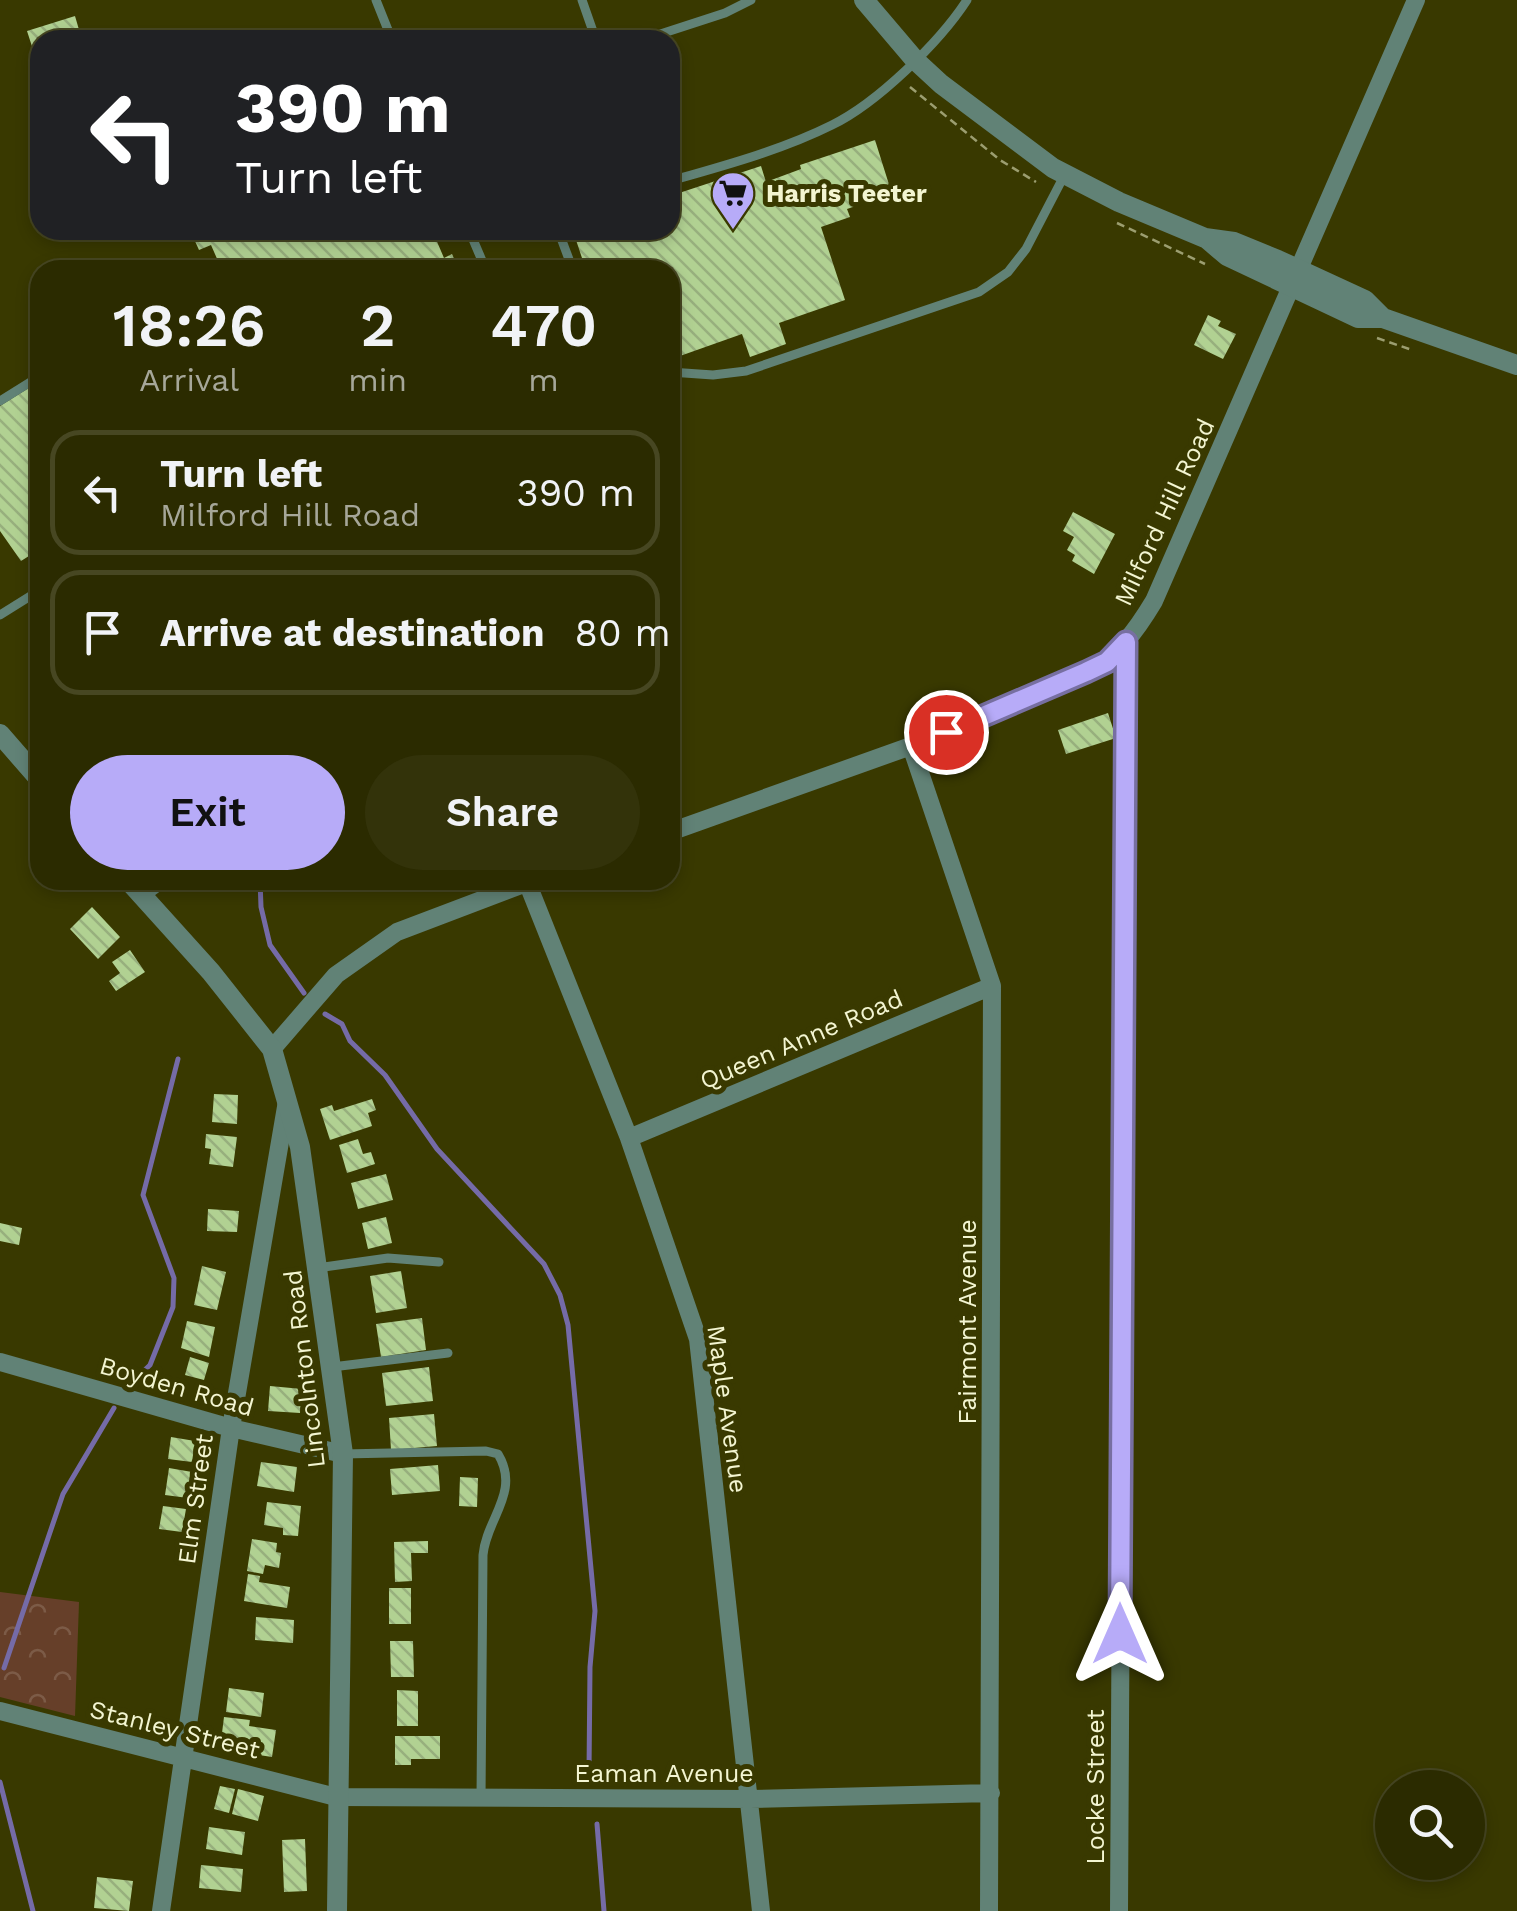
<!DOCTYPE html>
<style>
:root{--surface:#2b2b00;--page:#33330a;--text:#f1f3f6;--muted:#a6a799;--line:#474722;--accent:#b7abf8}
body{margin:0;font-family:"Work Sans",sans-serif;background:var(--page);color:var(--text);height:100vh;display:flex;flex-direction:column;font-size:38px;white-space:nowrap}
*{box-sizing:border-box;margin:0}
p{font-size:32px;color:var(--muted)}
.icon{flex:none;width:55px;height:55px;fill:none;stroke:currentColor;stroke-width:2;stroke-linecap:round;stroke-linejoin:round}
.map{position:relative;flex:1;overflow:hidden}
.drawer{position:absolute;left:30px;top:260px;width:650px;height:630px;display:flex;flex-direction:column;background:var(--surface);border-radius:30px;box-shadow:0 5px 15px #0003,0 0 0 2px var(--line)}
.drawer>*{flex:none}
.banner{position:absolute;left:30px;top:30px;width:650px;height:210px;border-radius:30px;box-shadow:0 5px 15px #0003,0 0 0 2px var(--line);background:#202124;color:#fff;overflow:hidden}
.tools{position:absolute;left:1375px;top:1770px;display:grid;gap:20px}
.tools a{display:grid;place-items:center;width:110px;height:110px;border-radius:50%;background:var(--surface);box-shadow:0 5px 15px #0003,0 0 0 2px var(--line);font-size:50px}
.pin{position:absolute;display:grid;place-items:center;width:85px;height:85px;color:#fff;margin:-42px;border:5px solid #fff;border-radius:50%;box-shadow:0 2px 10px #0007}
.me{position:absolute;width:110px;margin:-55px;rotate:0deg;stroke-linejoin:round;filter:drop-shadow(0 0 8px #0008)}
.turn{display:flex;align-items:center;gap:35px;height:210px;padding:0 40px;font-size:45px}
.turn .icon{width:130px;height:130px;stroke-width:2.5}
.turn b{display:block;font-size:70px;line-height:85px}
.eta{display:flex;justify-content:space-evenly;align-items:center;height:170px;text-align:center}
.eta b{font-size:60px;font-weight:600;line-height:70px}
.primary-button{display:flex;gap:20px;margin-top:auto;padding:20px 40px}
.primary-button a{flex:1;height:115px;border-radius:60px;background:var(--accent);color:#111;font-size:40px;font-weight:600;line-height:115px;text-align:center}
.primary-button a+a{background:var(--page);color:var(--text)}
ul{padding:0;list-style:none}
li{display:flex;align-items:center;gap:30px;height:125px;margin:0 20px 15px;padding:0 20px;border:5px solid var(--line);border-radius:30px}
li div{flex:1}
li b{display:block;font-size:38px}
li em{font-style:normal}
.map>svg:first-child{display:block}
.park{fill:url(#park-crowns)}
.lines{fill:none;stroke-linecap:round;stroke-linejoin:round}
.stream{stroke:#756ba7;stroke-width:5}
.building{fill:url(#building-back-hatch)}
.path{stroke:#9c9e70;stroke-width:2.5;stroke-dasharray:8 5;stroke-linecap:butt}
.service{stroke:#618276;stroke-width:9}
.minor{stroke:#618276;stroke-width:18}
.tertiary{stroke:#618276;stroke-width:20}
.route-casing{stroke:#776fa1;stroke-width:25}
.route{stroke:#b7abf8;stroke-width:18}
.labels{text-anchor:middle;stroke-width:10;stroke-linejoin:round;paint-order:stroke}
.poi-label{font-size:25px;font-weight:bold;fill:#f3f5d1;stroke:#393900;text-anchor:start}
.street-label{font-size:25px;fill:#f3f5d1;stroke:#393900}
</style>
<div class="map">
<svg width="1517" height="1911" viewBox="0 0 1517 1911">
<defs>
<pattern id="park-crowns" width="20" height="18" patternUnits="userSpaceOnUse" patternTransform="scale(2.5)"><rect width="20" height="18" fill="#663f29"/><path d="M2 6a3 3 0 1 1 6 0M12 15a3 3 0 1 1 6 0" fill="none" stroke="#7c5b47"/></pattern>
<pattern id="building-back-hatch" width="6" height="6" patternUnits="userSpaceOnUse" patternTransform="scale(2.5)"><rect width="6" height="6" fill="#b1d192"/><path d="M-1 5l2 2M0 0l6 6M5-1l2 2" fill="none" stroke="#97af7d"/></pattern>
</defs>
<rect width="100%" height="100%" fill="#393900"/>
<path class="park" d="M0 1592 79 1602 75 1716 0 1697Z"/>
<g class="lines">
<path class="stream" d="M260 880 261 907 270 945 304 993
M325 1014 342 1024 350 1041 385 1075 437 1149 544 1264 560 1295 568 1325 595 1611 590 1667 589 1772
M130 1384 150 1365 173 1307 174 1278 143 1195 178 1059
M4 1668 63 1494 114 1408
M0 1782 33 1911
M597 1824 604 1911"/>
</g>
<path class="building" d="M75 16 82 40H40L39 68 27 31Z
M875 140 892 194 847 209 850 217 821 227 845 300 779 323 786 344 750 357 742 334 680 356 670 326V270H586L574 234 588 230H670V196L761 166 766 182 801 169 800 165Z
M190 230H432L444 258 452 254 459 270H222L211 245 199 250Z
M1208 315 1221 321 1218 326 1236 334 1223 359 1194 345Z
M40 381V549L21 561 0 531V406Z
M1073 512 1115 534 1094 574 1072 561 1075 555 1067 550 1074 537 1063 531Z
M1108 713 1116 738 1066 754 1058 730Z
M92 907 120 937 98 959 70 929Z
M130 950 145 972 116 991 109 981 120 973 112 962Z
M214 1094 238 1095 237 1124 212 1122Z
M372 1099 376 1110 368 1113 372 1126 330 1140 320 1109 332 1105 334 1111Z
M206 1134 237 1137 233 1167 209 1164 211 1149 205 1148Z
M358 1139 363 1154 371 1152 375 1164 347 1173 339 1145Z
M386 1174 393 1200 358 1209 351 1183Z
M208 1209 239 1211 237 1232 207 1231Z
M386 1217 392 1243 368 1249 362 1223Z
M0 1223 22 1228 19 1245 0 1241Z
M202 1266 226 1272 217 1310 194 1305Z
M401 1271 407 1308 376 1313 370 1276Z
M422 1318 426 1350 381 1357 376 1324Z
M187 1321 215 1327 209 1357 181 1348Z
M190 1357 209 1363 204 1380 185 1375Z
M429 1367 433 1401 386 1406 382 1373Z
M270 1386 302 1389 300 1413 268 1411Z
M434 1414 437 1446 391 1450 389 1418Z
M171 1437 195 1441 192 1462 168 1459Z
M261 1462 297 1467 294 1492 257 1486Z
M438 1465 440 1491 392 1495 390 1469Z
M169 1468 192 1472 188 1498 165 1495Z
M460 1477 478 1478 477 1507 459 1506Z
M267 1502 301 1506 298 1536 283 1535V1528L264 1525Z
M163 1506 186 1509 182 1532 159 1529Z
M252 1539 277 1543 276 1552 281 1553 279 1568 265 1565 263 1574 247 1571Z
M428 1541V1553H411L412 1581 395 1582 394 1542Z
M248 1574 260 1576 259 1582 290 1587 287 1608 244 1601Z
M389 1588H411V1624H389Z
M256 1617 294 1620 293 1643 255 1640Z
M390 1641H413L414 1677H391Z
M229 1688 264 1693 261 1717 226 1712Z
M397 1690 418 1691V1726H397Z
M224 1717 250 1720 249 1726 276 1730 272 1757 220 1749Z
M395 1736H440V1759H411V1765H395Z
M220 1786 235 1789 229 1813 214 1809Z
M238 1789 264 1796 258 1821 232 1814Z
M209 1827 245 1832 242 1855 206 1849Z
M305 1839 307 1891 284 1892 282 1840Z
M201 1865 243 1869 241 1892 199 1888Z
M97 1877 133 1881 129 1911 94 1908Z"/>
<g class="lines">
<path class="path" d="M910 87 1000 160 1036 182
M1117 223 1205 264
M1377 338 1412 350"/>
<path class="service" d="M376 0 392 40
M582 0 596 40
M642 40 725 13 751 0
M670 181C723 166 782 150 832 125 877 103 939 43 967 0
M469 230 486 270
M558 230 573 270
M670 372 713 375 746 371 979 292 1008 272 1026 249 1065 174
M0 401 40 376
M0 615 40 590
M146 896 168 880
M317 1268 388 1258 439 1262
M332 1367 448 1353
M343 1454 486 1451 498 1454C521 1492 486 1519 483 1555L481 1798"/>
<path class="minor" d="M911 746 992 986 989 1911
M670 832 911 746 1086 672C1118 656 1136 631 1154 601L1416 0
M527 882 629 1138 698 1339 761 1911
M272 1049 336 975 397 932 534 880
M629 1138 992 986
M0 1362 231 1428 343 1454
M0 1711 336 1797 750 1799 991 1793
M161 1911 231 1428 287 1101
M1119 1911 1126 643"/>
<path class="tertiary" d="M864 0 915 60 941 84 1053 168 1119 202 1205 238 1234 242 1278 260 1365 300 1383 318
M1207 239 1227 256 1358 318H1383L1517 365
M0 734 40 780
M128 880 211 972 272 1049 300 1147 343 1454 337 1911"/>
</g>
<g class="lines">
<g class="route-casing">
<path id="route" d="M946 732 1086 672 1107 662 1126 642 1120 1634"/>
</g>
<use href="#route" class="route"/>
</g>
<defs>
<g id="supermarket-pin" transform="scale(2.25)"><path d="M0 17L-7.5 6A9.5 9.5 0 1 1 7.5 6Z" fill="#b7abf8" stroke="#393900"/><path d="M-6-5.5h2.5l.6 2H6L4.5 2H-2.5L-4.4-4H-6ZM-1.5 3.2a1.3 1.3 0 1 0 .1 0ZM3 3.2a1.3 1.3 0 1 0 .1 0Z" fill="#111"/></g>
</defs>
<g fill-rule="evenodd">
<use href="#supermarket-pin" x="733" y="193"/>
</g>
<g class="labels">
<g class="poi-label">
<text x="766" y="202">Harris Teeter</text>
</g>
<g class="street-label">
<text transform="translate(1164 512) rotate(-65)" y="9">Milford Hill Road</text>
<text transform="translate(801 1039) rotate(-23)" y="9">Queen Anne Road</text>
<text transform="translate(967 1322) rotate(-90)" y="9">Fairmont Avenue</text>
<text transform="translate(304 1369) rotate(-97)" y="9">Lincolnton Road</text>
<text transform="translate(177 1386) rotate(16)" y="9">Boyden Road</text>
<text transform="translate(728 1409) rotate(82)" y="9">Maple Avenue</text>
<text transform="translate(195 1499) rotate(-82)" y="9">Elm Street</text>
<text transform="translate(175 1729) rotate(14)" y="9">Stanley Street</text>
<text x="664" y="1782">Eaman Avenue</text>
<text transform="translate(1095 1787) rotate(-90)" y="9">Locke Street</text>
</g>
</g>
</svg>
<div class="tools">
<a><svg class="icon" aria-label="search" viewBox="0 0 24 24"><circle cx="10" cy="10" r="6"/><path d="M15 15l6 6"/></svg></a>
</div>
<div class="pin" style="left:946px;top:732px;background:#d93025"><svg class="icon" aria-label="arrive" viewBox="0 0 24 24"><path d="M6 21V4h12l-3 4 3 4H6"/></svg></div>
<svg class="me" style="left:1120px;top:1634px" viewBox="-20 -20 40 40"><path d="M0-17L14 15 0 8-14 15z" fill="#b7abf8" stroke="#fff" stroke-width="4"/></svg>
<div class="banner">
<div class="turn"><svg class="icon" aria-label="left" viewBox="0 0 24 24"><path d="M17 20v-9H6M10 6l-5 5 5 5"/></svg><div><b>390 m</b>Turn left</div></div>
</div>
<section class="drawer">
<div class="eta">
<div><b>18:26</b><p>Arrival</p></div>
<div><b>2</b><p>min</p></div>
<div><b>470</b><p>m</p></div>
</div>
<ul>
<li><svg class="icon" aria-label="left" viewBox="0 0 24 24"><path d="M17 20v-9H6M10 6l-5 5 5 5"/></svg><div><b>Turn left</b><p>Milford Hill Road</p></div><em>390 m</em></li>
<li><svg class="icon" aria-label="arrive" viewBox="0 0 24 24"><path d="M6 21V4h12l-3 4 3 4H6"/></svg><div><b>Arrive at destination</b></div><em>80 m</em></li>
</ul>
<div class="primary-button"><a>Exit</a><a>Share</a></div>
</section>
</div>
